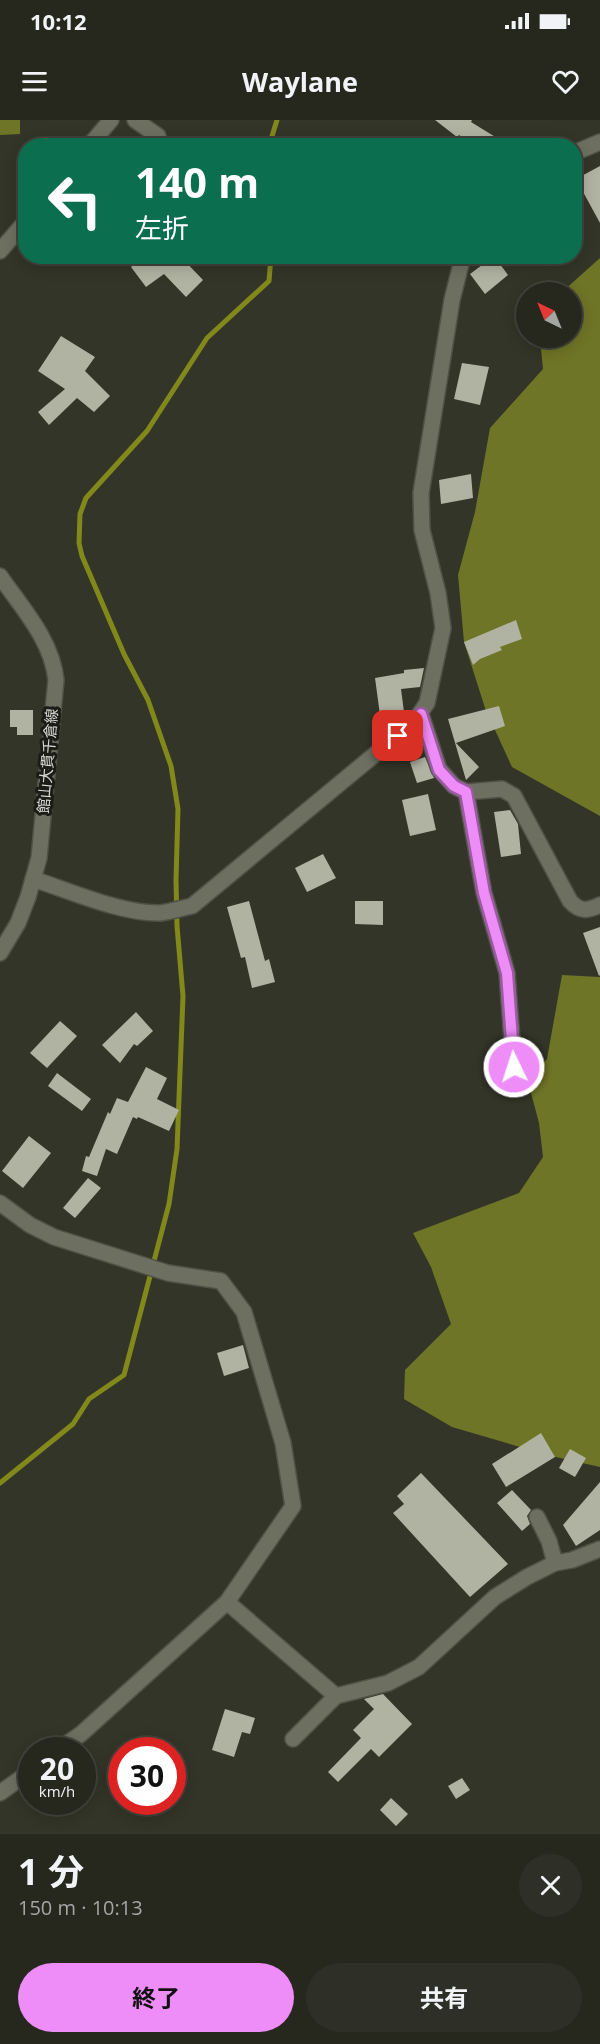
<!DOCTYPE html>
<html lang="ja">
<meta charset="utf-8">
<style>
:root{--surface:#26281e;--page:#2e3027;--text:#f1f3f6;--muted:#a4a6a4;--line:#42443c;--accent:#ee8cf8}
body{margin:0;font-family:"Open Sans","Noto Sans JP",sans-serif;background:var(--page);color:var(--text);height:100vh;display:flex;flex-direction:column;font-size:22px;white-space:nowrap}
*{box-sizing:border-box;margin:0}
p{font-size:20px;color:var(--muted)}
.icon{flex:none;width:33px;height:33px;fill:none;stroke:currentColor;stroke-width:2;stroke-linecap:round;stroke-linejoin:round}
.map{position:relative;height:1714px;overflow:hidden}
.details{display:flex;flex-direction:column;background:var(--surface);flex:1}
.details>*{flex:none}
.guide{position:absolute;left:18px;top:18px;width:564px;height:126px;border-radius:24px;box-shadow:0 3px 15px #0003,0 0 0 2px var(--line);background:#0b6e4f;color:#fff;overflow:hidden}
.needle{width:39px;rotate:317deg}
.controls{position:absolute;left:516px;top:162px;display:grid;gap:12px}
.controls a{display:grid;place-items:center;width:66px;height:66px;border-radius:50%;background:var(--surface);box-shadow:0 3px 15px #0003,0 0 0 2px var(--line);font-size:30px}
.speed{position:absolute;left:18px;top:1617px;display:flex;gap:12px;font-size:30px;font-weight:700;text-align:center}
.speed>*{display:grid;place-content:center;width:78px;height:78px;border-radius:50%;background:var(--surface);box-shadow:0 3px 15px #0003,0 0 0 2px var(--line);line-height:1}
.speed small{font-size:15px;font-weight:400}
.speed .limit{border:9px solid #d22;background:#fff;color:#111}
.pin{position:absolute;display:grid;place-items:center;width:51px;height:51px;color:#fff;margin:-26px;border-radius:12px;box-shadow:0 3px 9px #0006}
.me{position:absolute;width:66px;margin:-33px;rotate:356deg;stroke-linejoin:round;filter:drop-shadow(0 0 4px #0008)}
.turn{display:flex;align-items:center;gap:21px;height:126px;padding:0 18px;font-size:27px}
.turn .icon{width:78px;height:78px;stroke-width:2.5}
.turn b{display:block;font-size:42px;line-height:51px}
.round{display:grid;place-items:center;flex:none;width:63px;height:63px;border-radius:32px;background:var(--page)}
.head{display:flex;align-items:center;justify-content:space-between;height:102px;padding:0 18px}
h1{font-size:36px;font-weight:700;line-height:45px}
.cta{display:flex;gap:12px;margin-top:auto;padding:12px 18px}
.cta a{flex:1;height:69px;border-radius:36px;background:var(--accent);color:#111;font-size:24px;font-weight:700;line-height:69px;text-align:center}
.cta a+a{background:var(--page);color:var(--text)}
.status{display:flex;justify-content:space-between;align-items:center;height:42px;padding:0 30px;background:var(--surface);direction:ltr}
.status svg{height:16px;fill:currentColor}
header{display:flex;justify-content:space-between;align-items:center;height:78px;padding:0 18px;background:var(--surface);font-size:27px;font-weight:700}
.map>svg:first-child{display:block}
.forest{fill:#6f7526}
.lines{fill:none;stroke-linecap:round;stroke-linejoin:round}
.stream{stroke:#82891b;stroke-width:5}
.building{fill:#b0b2a2}
.minor-casing{stroke:#505147;stroke-width:18}
.secondary-casing{stroke:#505147;stroke-width:18}
.minor{stroke:#6d7061;stroke-width:15}
.secondary{stroke:#6d7061;stroke-width:15}
.route-casing{stroke:#9b5ba1;stroke-width:15}
.route{stroke:#ee8cf8;stroke-width:10}
.labels{text-anchor:middle;stroke-width:6;stroke-linejoin:round;paint-order:stroke}
.street-label{font-size:15px;fill:#dadbd3;stroke:#1b1c16}
</style>
<div class="status"><b>10:12</b><svg viewBox="0 0 49 12"><path d="M0 12V9h3v3zM5 12V6h3v6zM10 12V3h3v9zM15 12V0h3v12zM26 1h20v11H26zM47 4h2v5h-2z"/></svg></div>
<header><svg class="icon" aria-label="menu" viewBox="0 0 24 24"><path d="M4 6h16M4 12h16M4 18h16"/></svg>Waylane<svg class="icon" aria-label="heart" viewBox="0 0 24 24"><path d="M12 20l-8-8c-3-5 5-10 8-4 3-6 11-1 8 4z"/></svg></header>
<div class="map">
<svg width="600" height="1714" viewBox="0 0 600 1714">
<rect width="100%" height="100%" fill="#333528"/>
<path class="forest" d="M0 0H20V14L0 15Z
M600 138V696L512 647 485 588 464 522 458 455 475 392 490 308 543 249 540 218H572V172H562Z
M562 855 600 857V1347L547 1335 452 1307 404 1279 405 1250 451 1204 431 1147 413 1113 519 1073 543 1037 539 1003 527 958 547 939Z"/>
<g class="lines">
<path class="stream" d="M269 26 277 0
M0 1363 73 1304 89 1279 124 1255 169 1084 177 1029 183 876 177 806 176 760 178 689 171 646 148 580 124 534 82 436 79 423 80 394 86 378 147 311 207 218 269 161 271 136"/>
</g>
<path class="building" d="M435 0H472L471 2 510 26H477L459 15 457 17Z
M600 46V103L576 59Z
M144 136H180L203 160 186 177 164 154 146 167 131 147Z
M494 136 508 155 485 174 470 154Z
M61 216 95 237 85 251 110 276 94 292 77 278 49 305 38 292 65 269 38 251Z
M462 243 489 247 480 285 454 279Z
M471 354 473 378 441 384 439 360Z
M516 500 522 519 500 527 502 530 480 539 473 545 464 522Z
M424 548 420 567 401 569 404 592 380 595 375 558 404 553V550Z
M499 586 505 606 456 623 479 647 466 660 448 599Z
M10 590H33V615H17V607H10Z
M425 637 434 658 417 663 410 642Z
M428 674 436 710 410 716 402 680Z
M510 690 518 704 521 734 501 737 494 692Z
M323 734 336 758 307 772 295 748Z
M249 781 265 841 269 839 275 862 252 868 245 837 241 838 227 787Z
M355 781H383V805L355 804Z
M600 807V855L599 856 583 813Z
M136 892 153 911 137 926 134 924 120 943 102 925Z
M60 901 77 916 47 948 30 933Z
M146 947 167 958 157 979 179 990 169 1011 138 997 137 999 133 997 117 1034 106 1029 97 1056 82 1051 86 1036 89 1037 108 992 110 994 117 978 128 982Z
M57 953 91 979 82 991 48 966Z
M29 1016 51 1033 23 1068 2 1051Z
M88 1058 101 1068 75 1098 63 1088Z
M243 1225 249 1248 224 1256 217 1233Z
M541 1313 555 1337 506 1367 492 1344Z
M570 1329 586 1338 575 1357 559 1348Z
M421 1353 508 1444 470 1477 393 1393 404 1384 397 1376Z
M600 1362V1410L576 1426 563 1405Z
M512 1370 531 1390 527 1396 530 1404 522 1411 497 1383Z
M383 1574 412 1604 379 1637 371 1629 338 1662 328 1652 361 1618 353 1610 374 1589 364 1579Z
M225 1589 255 1598 250 1614 242 1612 234 1637 212 1630Z
M462 1658 470 1670 456 1679 448 1666Z
M391 1678 408 1694 396 1706 380 1690Z"/>
<g class="lines">
<g class="minor-casing">
<path id="minor" d="M135 0 158 16
M574 33 600 22
M421 594 439 649 454 666 466 672 502 669 514 676 570 781C580 792 587 791 600 785
M466 672 484 773 507 853 514 947
M33 759C70 771 122 794 160 793 170 792 182 788 192 786L414 602 427 583 443 508 438 473 422 410 421 373 452 180 463 136
M0 1083 30 1105 54 1117 168 1153 221 1161 244 1192 283 1323 293 1386 227 1482 81 1614 58 1630
M537 1397 549 1421 555 1443
M227 1482 336 1576
M293 1619 336 1576 388 1563 419 1547 495 1477 527 1457 555 1443 572 1440 600 1429
M0 1673 32 1650"/>
</g>
<g class="secondary-casing">
<path id="secondary" d="M89 26 111 0
M0 131 26 101
M0 456C22 488 52 520 56 560L39 738 28 777 18 803 0 833"/>
</g>
<use href="#minor" class="minor"/>
<use href="#secondary" class="secondary"/>
</g>
<g class="lines">
<g class="route-casing">
<path id="route" d="M398 616 421 594 439 650 454 666 466 672 484 773 507 853 514 947"/>
</g>
<use href="#route" class="route"/>
</g>
<g class="labels">
<g class="street-label">
<text transform="translate(48 641) rotate(-85)" y="5">館山大貫千倉線</text>
</g>
</g>
</svg>
<div class="controls">
<a><svg class="needle" viewBox="-14 -14 28 28"><path d="M0-13l5 13h-10z" fill="#e53935"/><path d="M0 13l5-13h-10z" fill="#a4a6a4"/></svg></a>
</div>
<div class="speed"><div>20<small>km/h</small></div><div class="limit">30</div></div>
<div class="pin" style="left:398px;top:616px;background:#d93025"><svg class="icon" aria-label="arrive" viewBox="0 0 24 24"><path d="M6 21V4h12l-3 4 3 4H6"/></svg></div>
<svg class="me" style="left:514px;top:947px" viewBox="-20 -20 40 40"><circle r="17" fill="#ee8cf8" stroke="#fff" stroke-width="3"/><path d="M0-11L8 9 0 5-8 9z" fill="#fff"/></svg>
<div class="guide">
<div class="turn"><svg class="icon" aria-label="left" viewBox="0 0 24 24"><path d="M17 20v-9H6M10 6l-5 5 5 5"/></svg><div><b>140 m</b>左折</div></div>
</div>
</div>
<section class="details">
<div class="head"><div><h1>1 分</h1><p>150 m · 10:13</p></div><a class="round"><svg class="icon" aria-label="close" viewBox="0 0 24 24"><path d="M6 6l12 12M18 6L6 18"/></svg></a></div>
<div class="cta"><a>終了</a><a>共有</a></div>
</section>
